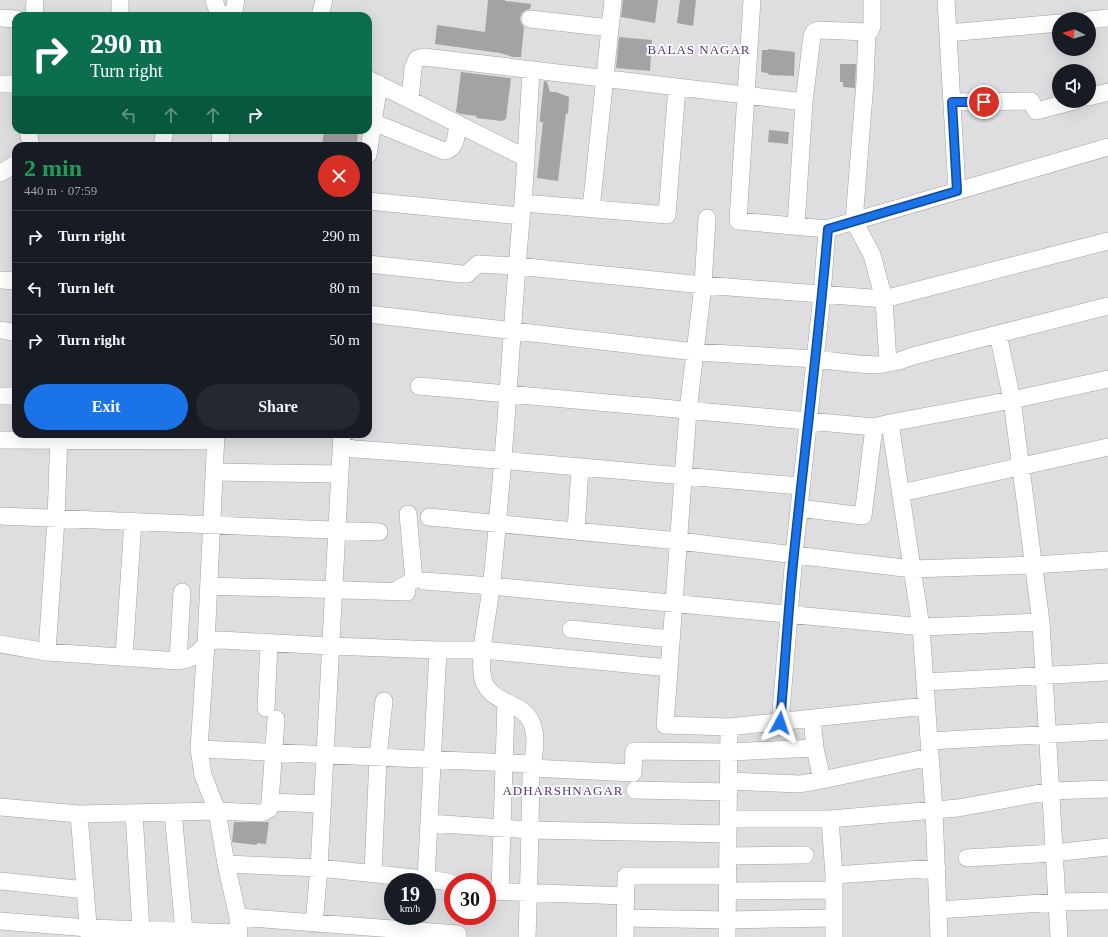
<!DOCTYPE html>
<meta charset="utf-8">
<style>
body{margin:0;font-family:Georgia,serif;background:#242831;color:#f1f3f6;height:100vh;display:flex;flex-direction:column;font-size:15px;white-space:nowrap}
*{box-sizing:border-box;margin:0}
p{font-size:13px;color:#9ea1a6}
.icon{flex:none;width:22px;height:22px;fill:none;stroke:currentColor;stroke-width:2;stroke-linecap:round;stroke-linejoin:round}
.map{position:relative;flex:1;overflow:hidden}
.drawer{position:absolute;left:12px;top:142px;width:360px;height:296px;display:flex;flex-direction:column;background:#171b24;border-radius:12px;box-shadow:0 4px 16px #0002}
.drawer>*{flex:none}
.hud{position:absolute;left:12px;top:12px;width:360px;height:122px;border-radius:12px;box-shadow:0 4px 16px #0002;background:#0b6e4f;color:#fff;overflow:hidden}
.needle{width:26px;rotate:275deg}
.fabs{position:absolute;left:1052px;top:12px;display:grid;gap:8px}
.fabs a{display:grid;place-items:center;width:44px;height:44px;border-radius:50%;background:#171b24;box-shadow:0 4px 16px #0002;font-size:20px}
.speed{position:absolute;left:384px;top:873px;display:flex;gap:8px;font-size:20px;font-weight:700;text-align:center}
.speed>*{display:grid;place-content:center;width:52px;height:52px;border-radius:50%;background:#171b24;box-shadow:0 4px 16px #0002;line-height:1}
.speed small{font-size:10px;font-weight:400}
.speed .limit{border:6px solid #d22;background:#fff;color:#111}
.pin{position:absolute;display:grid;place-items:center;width:34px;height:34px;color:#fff;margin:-17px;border:2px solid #fff;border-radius:50%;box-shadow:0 1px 4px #0007}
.me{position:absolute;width:44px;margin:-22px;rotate:5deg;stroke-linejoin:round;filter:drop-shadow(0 0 3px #0008)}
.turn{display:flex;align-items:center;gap:14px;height:84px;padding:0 12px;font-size:18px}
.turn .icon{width:52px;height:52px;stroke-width:2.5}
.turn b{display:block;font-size:28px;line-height:34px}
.lanes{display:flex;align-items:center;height:38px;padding:0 12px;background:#0003;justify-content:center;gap:20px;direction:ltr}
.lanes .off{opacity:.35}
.round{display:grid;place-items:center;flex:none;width:42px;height:42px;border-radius:21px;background:#242831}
.headline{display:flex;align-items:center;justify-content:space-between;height:68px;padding:0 12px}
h1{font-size:24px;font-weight:700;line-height:30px;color:#1e9e55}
.primary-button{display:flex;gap:8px;margin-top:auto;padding:8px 12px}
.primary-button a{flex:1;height:46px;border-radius:24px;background:#1a73e8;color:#fff;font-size:16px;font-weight:700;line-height:46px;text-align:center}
.primary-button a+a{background:#242831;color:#f1f3f6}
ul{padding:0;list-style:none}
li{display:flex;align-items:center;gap:12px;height:52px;padding:0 12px;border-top:1px solid #363941}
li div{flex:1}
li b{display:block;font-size:15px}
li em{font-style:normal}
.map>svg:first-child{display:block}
.building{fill:#a4a2a4}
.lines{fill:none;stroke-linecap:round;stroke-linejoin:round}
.minor-casing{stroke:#a2a2a5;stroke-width:18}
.minor{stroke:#fff;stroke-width:17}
.route-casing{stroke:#114b97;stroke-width:10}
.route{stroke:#1a73e8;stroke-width:7}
.labels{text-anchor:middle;stroke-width:3.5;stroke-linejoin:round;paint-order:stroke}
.neighbourhood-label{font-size:13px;letter-spacing:1px;fill:#4e3773;stroke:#fff}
</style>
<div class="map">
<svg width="1108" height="937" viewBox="0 0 1108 937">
<rect width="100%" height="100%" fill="#dedee1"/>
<path class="building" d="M488,0h17v1l26,3 -1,5 -4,1 -4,3 -2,5 1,5 3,4 -3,30h-8l-13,-4 -65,-9 2,-19 48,7z
M623,0h35l-3,23 -34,-6z
M680,0h16l-3,26 -16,-3z
M619,37l33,3 -2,31 -34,-3z
M768,49l27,3 -1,24 -25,-1 -1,-2 -7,-1 1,-22h6z
M840,64h16l-1,24 -12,-1v-5h-3z
M461,72l50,6 -5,41 -4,2 -26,-3 1,-2 -16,-2 -5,-2z
M544,81l3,1 3,10h6l13,5 -1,17 -2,-1 -8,68 -21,-3 6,-56h-3v-5z
M324,130h34l-1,16h-35z
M769,130l20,2 -1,12 -20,-2z
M234,822h35l-3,22 -8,-1 -2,2 -24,-3z"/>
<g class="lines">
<defs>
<path id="minor" d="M214,0l4,12 11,4
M752,0l-14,221 89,8 281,-82
M946,0l11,191
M34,16l1,-16
M120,16v-16
M233,16l3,-16
M320,16l4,-16
M0,18l16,1
M530,19l80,9
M1089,20l19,-2
M867,32l-2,50 -11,139 18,34 12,44 4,64
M948,33l111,-10
M368,79l158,79 -3,45 144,12 10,-128
M0,84h16
M1089,97l19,-5
M410,99l3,-31 4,-9 7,-2 380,45
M952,102l79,-1 5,10 38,-10
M373,122l71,29c13,-2 12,-16 14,-27
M28,130l3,16
M162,146l3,-16
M220,146l1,-16
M368,155l11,-71
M526,158l5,-88
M0,173l16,-9
M368,201l153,15
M523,203c-3,21 -4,43 -6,65 -6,75 -10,150 -17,225 -3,32 -5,64 -9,95 -3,27 -11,56 -9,84 2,35 44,26 51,55 5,15 -1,33 -2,49 -1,54 -2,107 -4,161
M591,209l22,-209
M707,218l-4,67 -15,126 -23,314 64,2 197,-21
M796,226l8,-124 8,-66 2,-4 5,-2 48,2 3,-1 2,-5v-26
M368,264l94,10h5l11,-10 39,2 186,19 181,14 224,-58
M0,280l16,1
M368,314l327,38 120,7 43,5 20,1 21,-4 14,-5 85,-22 110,-28
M2,330l14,3
M998,334l14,66 29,222 18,315
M419,386l455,41 16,-4 122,-23 96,-21
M0,396h16
M890,423l31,204 13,183 5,127
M216,434l-10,209 -7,106 4,26 14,36 9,53 12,53 1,20
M0,440l216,1
M342,446l12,3c149,10 298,25 447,37
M215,472l124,2
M901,493l207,-46
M799,508l64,8 11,-89
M0,516l379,16
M429,517l250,24 233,28 122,-4 74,-5
M576,531l4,-64
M424,581l67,5 432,41 118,-5
M209,586l198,6
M398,589l16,-9 -6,-66
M571,629l100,10
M0,644l47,8 131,9c6,-1 13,-2 18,-7 11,-8 9,-14 25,-14l109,6 108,4h45l186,18
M47,652l9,-133 3,-85
M124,657l9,-136
M178,661l4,-69
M925,682l183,-10
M266,708l3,-65
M812,719l3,29 7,32 108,-23
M780,723l14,-168 28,-260 5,-66
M929,741l179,-10
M199,749l333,15
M531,768l102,5 1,-22 95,1 86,-4
M728,781l72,3 22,-4
M635,790l94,2
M270,802l52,2
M0,807l79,7 10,123
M173,812l11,119
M134,813l7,117
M79,814l138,-3 43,2 4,-1 5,-3 1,-7 6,-83
M728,819h102l128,-11 93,-17 57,-2
M830,819l4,56v62
M429,823l101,7 198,4
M728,856l77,-1
M967,858l87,-5 54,-6
M226,864l93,4 124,13 10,3
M373,873l5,-116 6,-56
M834,875l103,-7
M426,879l12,-229
M0,881l85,9
M487,891l138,5
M500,891l6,-188
M727,891l106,-1
M938,910l120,-8 50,-1
M238,917l220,17v3
M625,918l102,2 106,-2
M0,921l88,7 151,5
M314,924l5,-56 23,-434
M625,937l1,-61h102
M727,937l2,-210"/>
</defs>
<use href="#minor" class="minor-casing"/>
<use href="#minor" class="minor"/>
</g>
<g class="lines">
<defs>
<path id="route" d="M780,723c5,-57 8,-113 14,-169 11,-109 25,-217 34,-325l129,-38 -5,-89h32"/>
</defs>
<use href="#route" class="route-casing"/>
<use href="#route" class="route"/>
</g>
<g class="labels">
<g class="neighbourhood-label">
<text x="699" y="54">BALAS NAGAR</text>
<text x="563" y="795">ADHARSHNAGAR</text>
</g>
</g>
</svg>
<div class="fabs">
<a><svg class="needle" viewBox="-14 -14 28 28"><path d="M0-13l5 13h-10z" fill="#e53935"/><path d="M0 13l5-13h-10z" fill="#9ea1a6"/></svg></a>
<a><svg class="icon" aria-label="sound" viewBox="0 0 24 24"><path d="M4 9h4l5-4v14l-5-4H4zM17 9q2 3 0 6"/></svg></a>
</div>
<div class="speed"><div>19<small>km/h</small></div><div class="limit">30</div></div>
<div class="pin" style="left:984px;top:102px;background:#d93025"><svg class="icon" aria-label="arrive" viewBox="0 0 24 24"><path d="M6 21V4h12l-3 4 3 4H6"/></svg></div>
<svg class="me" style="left:780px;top:723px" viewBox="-20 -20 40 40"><path d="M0-17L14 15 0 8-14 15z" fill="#1a73e8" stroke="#fff" stroke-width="4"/></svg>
<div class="hud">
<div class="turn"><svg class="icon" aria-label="right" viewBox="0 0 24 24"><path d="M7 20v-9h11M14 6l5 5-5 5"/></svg><div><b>290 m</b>Turn right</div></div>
<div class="lanes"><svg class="icon off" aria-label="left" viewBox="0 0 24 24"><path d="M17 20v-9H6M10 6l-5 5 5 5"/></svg><svg class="icon off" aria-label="ahead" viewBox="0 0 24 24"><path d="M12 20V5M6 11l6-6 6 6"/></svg><svg class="icon off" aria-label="ahead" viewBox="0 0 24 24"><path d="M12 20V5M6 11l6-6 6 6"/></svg><svg class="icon" aria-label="right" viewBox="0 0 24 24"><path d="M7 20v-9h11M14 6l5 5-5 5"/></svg></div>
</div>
<section class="drawer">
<div class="headline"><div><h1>2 min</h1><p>440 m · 07:59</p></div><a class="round" style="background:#d93025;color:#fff"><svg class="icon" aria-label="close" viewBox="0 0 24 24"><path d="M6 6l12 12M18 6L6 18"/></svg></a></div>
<ul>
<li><svg class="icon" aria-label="right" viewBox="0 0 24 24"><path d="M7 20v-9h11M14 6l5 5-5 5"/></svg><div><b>Turn right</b></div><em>290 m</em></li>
<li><svg class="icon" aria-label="left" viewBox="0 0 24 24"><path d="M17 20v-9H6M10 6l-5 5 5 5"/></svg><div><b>Turn left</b></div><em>80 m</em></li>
<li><svg class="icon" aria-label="right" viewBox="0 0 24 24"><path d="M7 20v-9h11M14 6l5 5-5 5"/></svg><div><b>Turn right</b></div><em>50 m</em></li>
</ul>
<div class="primary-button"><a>Exit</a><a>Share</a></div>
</section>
</div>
